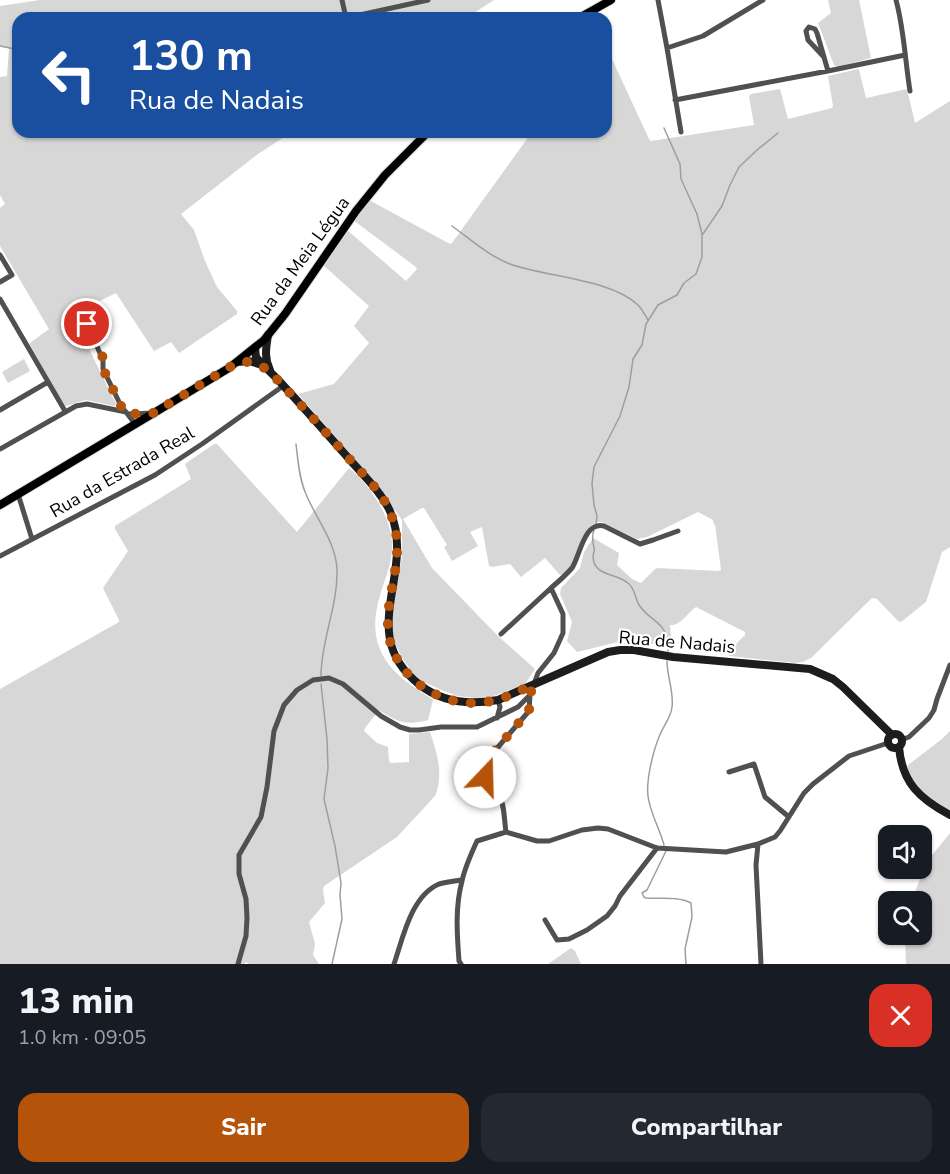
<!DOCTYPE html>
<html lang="pt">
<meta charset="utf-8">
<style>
body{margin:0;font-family:"Nunito Sans",sans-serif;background:#242831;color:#f1f3f6;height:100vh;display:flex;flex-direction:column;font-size:22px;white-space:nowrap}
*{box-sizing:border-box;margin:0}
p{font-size:20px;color:#9ea1a6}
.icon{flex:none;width:33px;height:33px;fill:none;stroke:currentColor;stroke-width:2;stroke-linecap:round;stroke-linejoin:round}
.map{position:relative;height:964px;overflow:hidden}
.sheet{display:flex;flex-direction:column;background:#171b24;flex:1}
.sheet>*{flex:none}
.top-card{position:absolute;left:12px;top:12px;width:600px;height:126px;border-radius:18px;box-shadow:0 2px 4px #0004;background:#1a4fa0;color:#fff;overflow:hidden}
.fabs{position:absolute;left:878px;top:825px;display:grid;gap:12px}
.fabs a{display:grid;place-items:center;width:54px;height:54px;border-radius:12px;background:#171b24;box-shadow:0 2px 4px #0004;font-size:30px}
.pin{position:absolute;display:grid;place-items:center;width:51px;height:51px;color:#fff;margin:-26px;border:3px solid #fff;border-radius:50%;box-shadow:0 2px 6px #0007}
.me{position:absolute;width:66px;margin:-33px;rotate:21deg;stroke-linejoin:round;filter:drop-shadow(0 0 4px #0008)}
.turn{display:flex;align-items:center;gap:21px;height:126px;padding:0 18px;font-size:27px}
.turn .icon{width:78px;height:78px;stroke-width:2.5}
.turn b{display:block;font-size:42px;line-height:51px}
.round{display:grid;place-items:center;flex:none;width:63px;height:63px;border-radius:18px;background:#242831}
.head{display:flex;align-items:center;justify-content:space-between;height:102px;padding:0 18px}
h1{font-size:36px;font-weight:800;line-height:45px}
.cta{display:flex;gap:12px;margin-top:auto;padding:12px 18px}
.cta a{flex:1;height:69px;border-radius:18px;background:#b45309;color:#fff;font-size:24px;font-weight:800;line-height:69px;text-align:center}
.cta a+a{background:#242831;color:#f1f3f6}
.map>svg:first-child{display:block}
.green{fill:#d7d7d7}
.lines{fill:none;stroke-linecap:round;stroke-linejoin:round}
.stream{stroke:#9e9e9e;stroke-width:1.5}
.primary-casing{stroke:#dbdbdb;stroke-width:10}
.street{stroke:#505050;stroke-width:5}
.secondary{stroke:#1d1d1d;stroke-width:8}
.primary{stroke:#000;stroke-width:8}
.route{stroke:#b45309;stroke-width:10;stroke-dasharray:0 18}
.labels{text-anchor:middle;stroke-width:4.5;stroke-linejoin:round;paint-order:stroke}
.street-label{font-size:18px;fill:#000;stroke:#fff}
</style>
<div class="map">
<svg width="950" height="964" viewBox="0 0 950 964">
<rect width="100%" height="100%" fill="#fff"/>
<path class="green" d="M40,0h454l-28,18h-448v114h274l-34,22 -77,60 13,16 11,31 12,26 20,24v3l-58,39 -8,-11 -17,9 -38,-58 -43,21v2l43,88 -2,2 -28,-6 -20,6 -2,-1 -34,-60v-2l19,-14 -49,-83v-38l5,-4 -5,-9v-118l7,-1 2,-27 -2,-2 -7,-1v-40z
M828,0h31l12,58 -33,9 -4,-2 -16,-42 13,-10z
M606,46l43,93 2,2 103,-16 -5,-29 2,-2 29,-5 8,30 44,-11 1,-2 -5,-30 30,-7 1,1 7,28 41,-9 8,34 35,-22v446l-8,5 -16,50 -25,20 -3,-1 -21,-22 -5,-1 -61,60 -8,4 -8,1 -66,-7 -1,-4 17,-17v-3l-49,-25c-9,6 -15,19 -26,18l2,22 -46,-7 -49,12 -10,-11 5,-19 -12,-28 1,-6 19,-20 4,-16 9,-14 26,15 -2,12 15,14 9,4 13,-13 3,-2 61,3 3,-1 -6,-46 -1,1 -1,-5 -15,-8 -51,25 -10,2 -35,-17h-5c-19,12 -15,24 -24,41 -2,5 -7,8 -10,11l-3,1 -15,-17 -24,19 -11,-13 -18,3 -3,-1 -7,-39 -12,5 8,14 -26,15 -8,-14 3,-2 -23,-37h-2l-19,11 29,49 66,68 37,33 -10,15 -34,13 -16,1 -17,-2 -14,-5 -20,-9 -10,-7 -11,-16 -9,-18 -2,-18 3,-29 7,-37v-37l-29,-40 -75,-86 36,-10 35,-41 -15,-17 15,-20 -46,-41 24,-35 59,51 11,-12 -1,-2 -63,-47 16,-20 81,44 2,-1 80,-111h74z
M24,359l6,12 -22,12 -6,-11z
M214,444h3l80,88 52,-64c22,18 45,52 43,82 -1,17 -9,33 -13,49 -14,50 12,76 52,99l2,2 -5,20c-21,6 -31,2 -49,-10l-14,18 -1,3 13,12 11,4 1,14 2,2 18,-1v-28l21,-2c7,21 14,43 5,64l-38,41 -73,49 -1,4 2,13 -16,19 6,22 -2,11 6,9h-70l-3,-2 -2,2h-244v-275l119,-67v-2l-16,-32 25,-37 -13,-22v-3l76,-47 -6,-15z
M950,731v80c-16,-9 -44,-25 -42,-46l34,-26z
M950,833v131h-44l-1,-29 16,-1v-32l-9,-1 10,-28 7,-14z
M571,948l4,3 6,13h-33z"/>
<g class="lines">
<path class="stream" d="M0,46l15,3 3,2
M452,226c18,13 37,30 58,38 36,13 101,15 128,41 4,4 7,10 10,15
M703,234l19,-28 8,-21 9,-18 18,-17 21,-17
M296,444c2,16 3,35 10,50 10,25 30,48 31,76 1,36 -16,70 -16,106
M596,525l1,-9 -3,-11 -2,-22 2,-16 26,-51 9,-29 4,-28 9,-14 4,-21 12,-19 19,-10 7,-12 12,-9 6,-17v-23l-5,-20 -16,-35 -1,-15 -16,-36
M594,530c-3,7 -1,11 0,18 1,6 -1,3 -1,9 1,20 25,16 36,27 6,5 6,14 10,21 14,20 29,15 29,46
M321,684l6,55 1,29 -4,31 11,47 6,37 -1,12 2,24 -10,45
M664,845c-4,-16 -14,-32 -16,-49 -2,-16 5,-44 11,-59 4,-11 12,-19 13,-30 2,-16 -5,-30 -5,-46
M666,851l-19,39 -5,3 2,4 2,1c15,1 32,-2 45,5l1,14 -7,32 1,15"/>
<defs>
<path id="primary" d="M579,18l32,-18
M0,505l229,-137 35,-28 21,-26 71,-103 29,-36 43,-43"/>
</defs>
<use href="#primary" class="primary-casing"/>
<path class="street" d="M342,0l4,18
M658,0l9,48 14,84
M896,0c8,29 9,60 14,91
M346,18l82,-18
M667,48l36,-12 60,-36
M823,56l-15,-16 -2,-9 3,-4 6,2 2,4 11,38
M675,100l153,-29 77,-16
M0,255l12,20 -12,7
M0,299l65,112
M87,324l16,36v9l19,39 3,3
M0,410l48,-28
M128,414l26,-1
M0,449l76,-43 11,-2 39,8 9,12
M18,494l14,45
M0,556l155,-81 47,-31 81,-58
M501,634l50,-46
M497,718l3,-11 -2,-7
M901,740l8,-3 20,-19 5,-8 3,-11 13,-34
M729,772l25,-8 11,33 24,20
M506,832l31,9h12l33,-11 16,-2 10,1 49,19 69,4 32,-8 17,-7 5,-6 24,-38 9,-9 36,-28 39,-13
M506,832c-2,-12 -1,-28 -8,-39 -5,-10 -14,-14 -14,-26l8,-13 37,-43 1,-16
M758,844l-2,21 5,99
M545,920l12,20 12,-1 18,-9 20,-14 8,-10 5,-10 37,-48
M238,964l8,-28 1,-18 -1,-19 -7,-25v-19l22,-38 6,-30 7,-56 10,-26 13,-15 16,-10 16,-2 14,6 38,32 19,11 10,3h9l22,-3h36l41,-20 12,-12 8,-22 16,-20 9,-20v-19l-12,-26c7,-6 15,-13 21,-20 8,-12 12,-47 32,-42l36,18 13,-4 25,-9
M394,964c9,-26 17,-68 45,-80 7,-2 15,-3 23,-4
M461,964l-2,-3c-2,-27 -4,-54 3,-80 3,-14 9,-27 15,-40l29,-9"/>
<path class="secondary" d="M268,335c-2,13 -4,23 2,35
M255,348l1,9c8,10 17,17 25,26 24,26 47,52 70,78 14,16 30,31 39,50 27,62 -36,123 30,174 23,18 50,20 78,15l110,-48 12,-2h14l39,7 137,12 23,10 10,8 49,48
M238,362l11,-1 13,4
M888 741a7 7 0 1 1 14 0a7 7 0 1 1-14 0Z
M899,747c3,36 21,52 51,68"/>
<use href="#primary" class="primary"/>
</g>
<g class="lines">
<path class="route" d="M87,324l17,36 -1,9 19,39 6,6 26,-1 84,-51c14,-1 23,2 34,12 27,29 54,58 80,88 14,15 30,31 38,50 18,43 -4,76 -2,117 4,48 53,80 98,73 17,-2 32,-11 47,-17l-3,10 -1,16 -37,43 -8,13 1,10"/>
</g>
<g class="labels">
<g class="street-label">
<text transform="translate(300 261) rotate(-54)" y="6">Rua da Meia Légua</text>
<text transform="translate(122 472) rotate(-30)" y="6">Rua da Estrada Real</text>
<text transform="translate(677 642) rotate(5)" y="6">Rua de Nadais</text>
</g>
</g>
</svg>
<div class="fabs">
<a><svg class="icon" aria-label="sound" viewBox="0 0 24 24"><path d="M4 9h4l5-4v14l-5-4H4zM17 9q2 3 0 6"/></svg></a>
<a><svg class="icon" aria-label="search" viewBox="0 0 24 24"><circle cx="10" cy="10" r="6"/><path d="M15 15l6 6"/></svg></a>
</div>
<div class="pin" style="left:87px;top:324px;background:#d93025"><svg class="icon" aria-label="arrive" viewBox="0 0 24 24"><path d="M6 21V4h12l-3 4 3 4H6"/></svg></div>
<svg class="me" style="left:485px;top:777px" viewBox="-20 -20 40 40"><circle r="19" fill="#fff"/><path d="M0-13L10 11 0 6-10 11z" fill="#b45309"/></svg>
<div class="top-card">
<div class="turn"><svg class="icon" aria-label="left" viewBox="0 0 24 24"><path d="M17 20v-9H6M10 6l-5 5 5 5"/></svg><div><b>130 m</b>Rua de Nadais</div></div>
</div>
</div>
<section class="sheet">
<div class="head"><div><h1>13 min</h1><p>1.0 km · 09:05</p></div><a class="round" style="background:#d93025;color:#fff"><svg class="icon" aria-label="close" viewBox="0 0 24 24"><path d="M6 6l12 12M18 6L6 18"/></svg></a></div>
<div class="cta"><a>Sair</a><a>Compartilhar</a></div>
</section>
